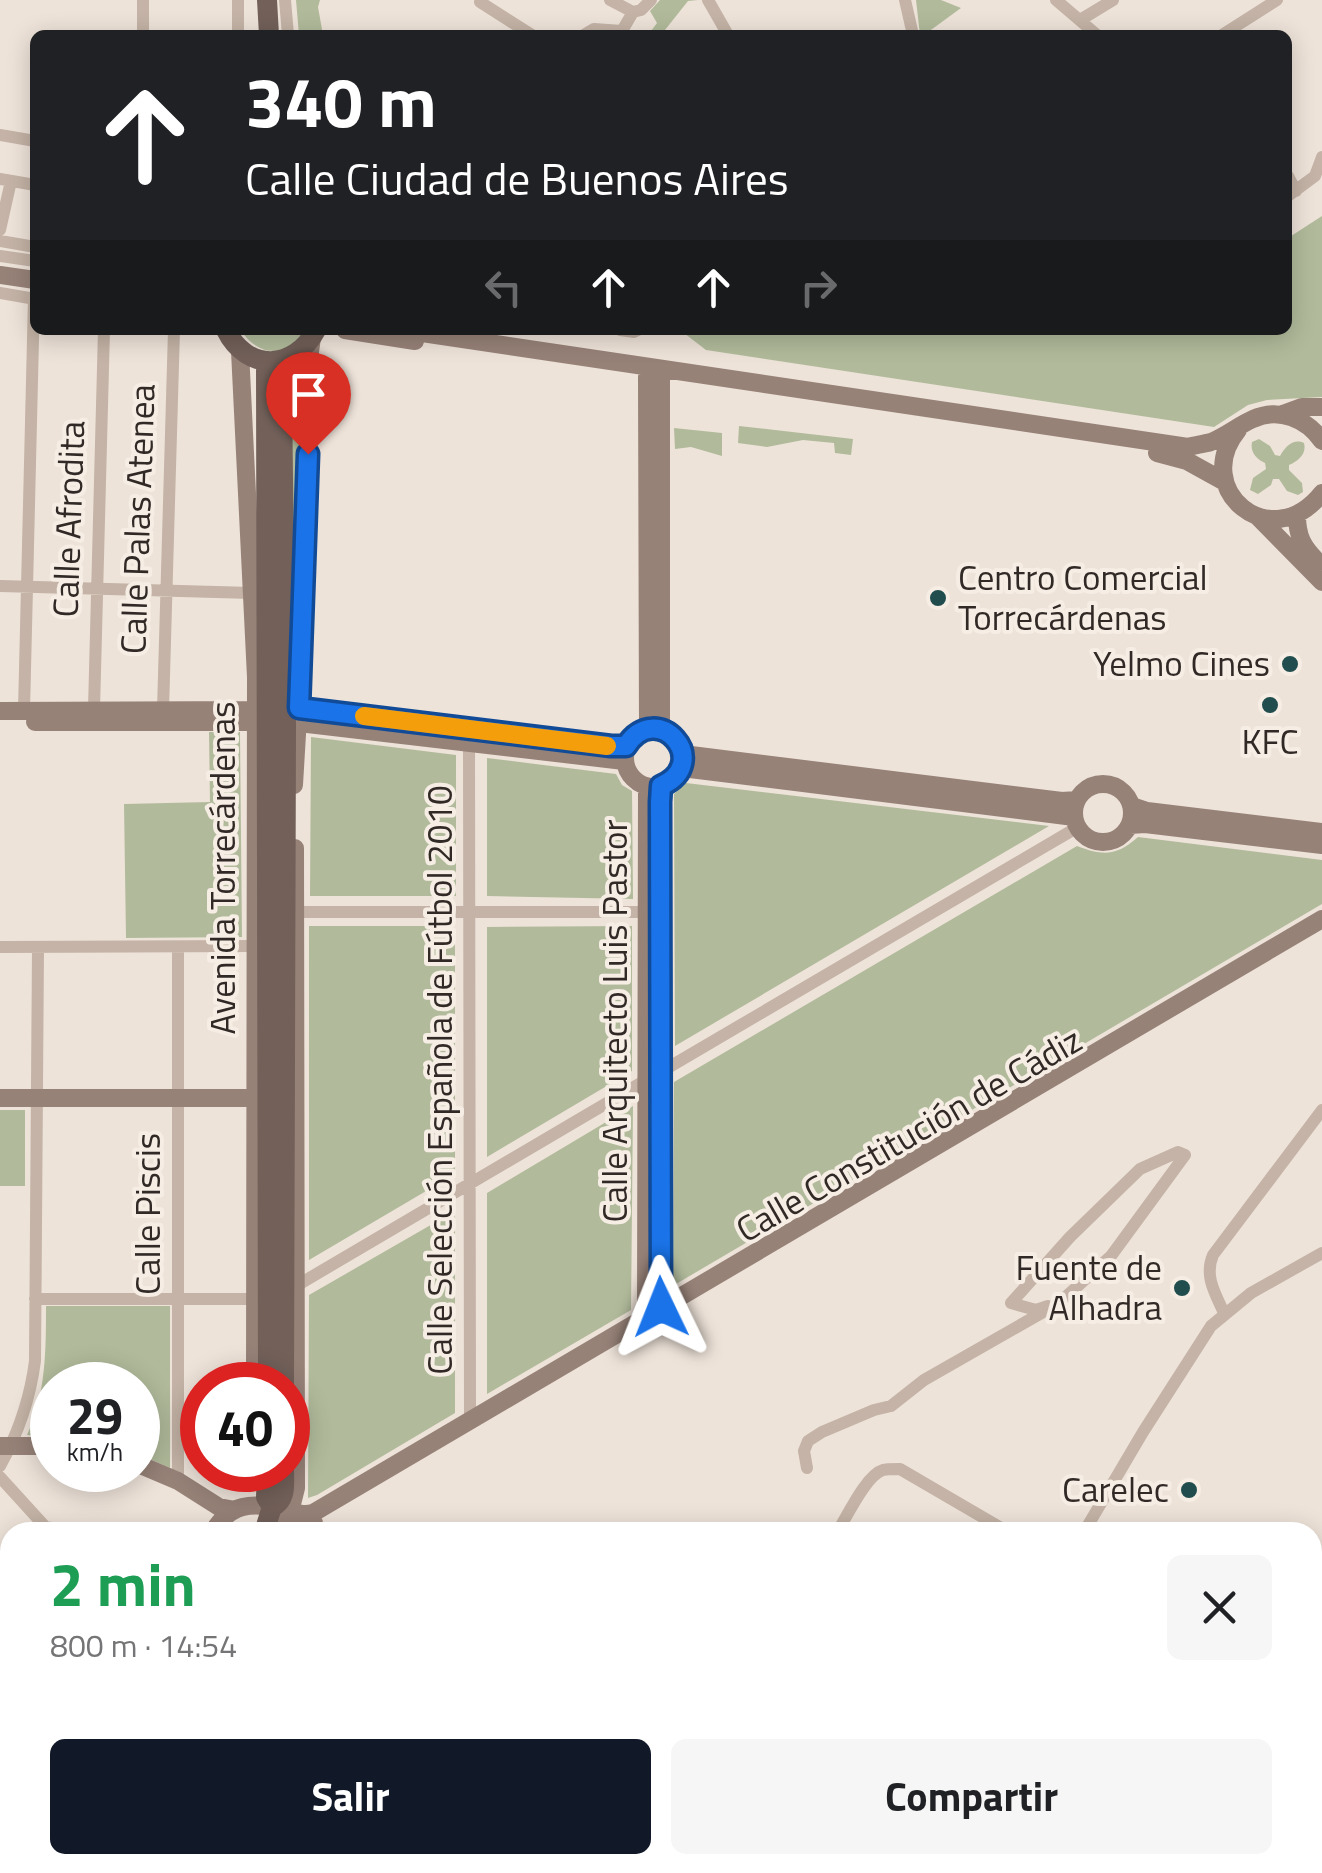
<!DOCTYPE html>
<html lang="es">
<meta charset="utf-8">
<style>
body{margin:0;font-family:"Titillium Web",sans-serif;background:#f6f6f6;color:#202124;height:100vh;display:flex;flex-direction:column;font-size:38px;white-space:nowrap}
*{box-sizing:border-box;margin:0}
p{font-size:32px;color:#757577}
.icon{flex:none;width:55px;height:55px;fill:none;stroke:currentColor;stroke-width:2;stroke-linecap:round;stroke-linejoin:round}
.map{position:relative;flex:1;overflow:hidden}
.panel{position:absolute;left:0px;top:1522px;width:1322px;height:352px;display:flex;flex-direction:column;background:#fff;border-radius:30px 30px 0 0;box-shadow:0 5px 25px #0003}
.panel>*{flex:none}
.hud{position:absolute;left:30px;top:30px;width:1262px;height:305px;border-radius:15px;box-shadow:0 5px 25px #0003;background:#202124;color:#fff;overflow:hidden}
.speed{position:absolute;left:30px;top:1362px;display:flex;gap:20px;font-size:50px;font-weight:700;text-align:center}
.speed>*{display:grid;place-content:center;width:130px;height:130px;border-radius:50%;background:#fff;box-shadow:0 5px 25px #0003;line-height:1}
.speed small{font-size:25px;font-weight:400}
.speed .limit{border:15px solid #d22;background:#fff;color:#111}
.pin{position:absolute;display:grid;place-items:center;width:85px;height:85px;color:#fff;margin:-102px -42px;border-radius:50% 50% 50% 0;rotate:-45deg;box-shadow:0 0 10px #0007}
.pin .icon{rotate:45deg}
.me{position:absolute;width:110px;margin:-55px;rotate:358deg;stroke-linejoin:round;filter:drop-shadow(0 0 8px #0008)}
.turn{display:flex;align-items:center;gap:35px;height:210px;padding:0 50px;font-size:45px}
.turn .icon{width:130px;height:130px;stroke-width:2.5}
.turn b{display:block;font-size:70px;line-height:85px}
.lanes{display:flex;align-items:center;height:95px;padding:0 50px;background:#0003;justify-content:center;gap:50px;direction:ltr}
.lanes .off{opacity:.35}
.round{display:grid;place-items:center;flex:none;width:105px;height:105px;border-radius:15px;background:#f6f6f6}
.head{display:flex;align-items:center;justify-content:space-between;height:170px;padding:0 50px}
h1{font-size:60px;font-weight:700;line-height:75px;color:#1e9e55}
.cta{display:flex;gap:20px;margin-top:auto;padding:20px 50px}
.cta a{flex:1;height:115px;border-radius:15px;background:#111827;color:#fff;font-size:40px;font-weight:700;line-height:115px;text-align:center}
.cta a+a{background:#f6f6f6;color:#202124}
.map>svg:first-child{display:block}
.green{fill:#b1bb9b}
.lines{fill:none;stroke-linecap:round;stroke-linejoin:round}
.street{stroke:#c4b3a6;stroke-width:12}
.secondary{stroke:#978278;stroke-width:18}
.primary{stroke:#726059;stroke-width:20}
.route-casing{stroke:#114b97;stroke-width:25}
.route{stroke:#1a73e8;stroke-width:18}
.slow{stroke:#f59e0b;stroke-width:18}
.poi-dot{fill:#214d4e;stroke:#f6ede4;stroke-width:4}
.labels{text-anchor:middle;stroke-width:8;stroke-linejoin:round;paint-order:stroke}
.street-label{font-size:35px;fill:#312926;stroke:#f6ede4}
.poi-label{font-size:35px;fill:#312926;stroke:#f6ede4;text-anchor:end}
</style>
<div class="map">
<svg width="1322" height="1873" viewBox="0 0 1322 1873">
<rect width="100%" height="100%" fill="#eee3d9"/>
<path class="green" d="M296,0h24l-2,7 5,28h-24z
M660,0h38l-10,1 -27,34h-13l9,-12 -7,-12z
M916,0h25l20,8 -37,27h-4z
M1322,216v181l-55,3 -19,5 -34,22 -508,-77 -26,-20h608v-92z
M241,330h64c-16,29 -48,27 -64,0z
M287,399l16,1 -9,319z
M739,426l114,13 -2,16 -16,-2 -1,-10 -31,-3 -36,7 -29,-4z
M674,428l48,5v23l-31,-9 -16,2z
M1259,439l11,7 5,9 5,1c5,-9 13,-18 24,-13 3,11 -6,18 -15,22v5l13,13 1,9 -5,3 -11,-4 -8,-12h-6l-2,6 -13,9 -8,-4 3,-12 13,-9 -1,-6c-9,-4 -15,-11 -13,-21z
M209,732h31l2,205 -116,1 -2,-134 86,-2z
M311,737l145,18v141h-146z
M487,758l129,16 6,11 10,6 1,108 -146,-3z
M686,783l363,43 -374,220 -1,-252z
M1138,837l184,23v44l-646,380 -3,-2 1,-200 403,-236c26,10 40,10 61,-9z
M309,926h144l2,10v238l-146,86z
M632,926v145l-145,86v-230z
M633,1106l-2,204 -144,84v-201z
M0,1110h25v76h-25z
M455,1211v202l-138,82 -9,3 1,-203z
M46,1306h124v162l-32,-14v-69h-86v52l-25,-2c19,-40 19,-85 19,-129z"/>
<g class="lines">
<path class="street" d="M285,0l3,35
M610,0l23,12
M708,0l20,35
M905,0l8,35
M1056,0l41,35
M480,2l52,33
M1080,20l33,-20
M143,35v-35
M238,35v-35
M584,35l10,-6 28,2 11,-19 8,-2 10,-10
M1222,35l55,-35
M0,135l35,6
M1288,176l8,15
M0,179l35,6
M1288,196l27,-20 7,-19
M0,230l11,-49
M0,241l35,6
M0,256l35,5
M0,293l35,6
M620,330l14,2 4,-2
M0,586l252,7
M94,709l10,-379
M163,710l11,-380
M24,711l10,-413
M469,742l1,677
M296,912h350
M0,947l255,-1
M178,947v534
M659,1073l419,-246
M296,1286l350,-206
M35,1299h220
M1048,1306l-12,4 -25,-7 59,-66 70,-68 38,-17 7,3
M1224,1313c-9,-20 -20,-37 -11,-58l109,-145
M0,1466c18,-32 30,-67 35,-105l3,-413
M807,1468l-3,-17 4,-10 14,-9 52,-22 17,-4 33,-26 135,-77 52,-47 74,-101
M0,1477l50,55
M44,1527l42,5
M837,1532c10,-15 29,-57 46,-62 3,-1 15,-1 17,-1l108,63
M1084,1532l59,-100 68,-106 40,-33 71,-40
M1312,1631l10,-16
M0,1673l10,11
M0,1755l10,-9
M103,1865l1,8
M349,1865l13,8
M711,1865l13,8
M858,1865l14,8
M416,1873l5,-8
M1169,1873l5,-8"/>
<path class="secondary" d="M0,275l35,5
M345,330l70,11
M402,330l786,117c8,-2 16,-3 23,-5 15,-6 28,-17 42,-23 26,-12 54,0 69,22
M240,351l16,326 -1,708
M647,377l1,352
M1283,414l19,-7h20
M1238,430c-48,58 32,128 84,63
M1157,453l30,8 38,21
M1297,515c0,22 6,32 21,47
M1258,517l64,65
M299,708l198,25 130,14
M0,711l256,-1
M35,722h221
M299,723l325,38
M625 758a29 29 0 1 1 58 0a29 29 0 1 1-58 0Z
M661,729v-351
M683,754l379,47 15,-1
M682,767l8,2 384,48
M1074 813a29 29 0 1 1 58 0a29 29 0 1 1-58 0Z
M294,785l11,-186 5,-247 2,-15
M1132,806l15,5 175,21
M1130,825l15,-1 177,21
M0,1098h255
M659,1212l2,-426
M646,1315l1,-529
M0,1446h52
M138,1464l40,17 41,26 16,3
M255,1476v-6
M290,1512l6,-24 -1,-640
M213,1532c17,-29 39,-30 69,-23 12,3 20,7 31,4l1009,-594
M267,1532l11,-6h32l4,-3"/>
<path class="primary" d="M267,0l2,35
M226,330c21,42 68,41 90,0
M284,360l-2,35 4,331 -2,659
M266,361l2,1024
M267,1470l-1,27 6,10
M264,1532l8,-25c15,-7 12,-23 12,-37
M0,1779l10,-8"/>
</g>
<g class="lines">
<defs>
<path id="route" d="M308,454l-9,254 312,38h15c31,-48 88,16 35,40l-1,16 1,505"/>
</defs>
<use href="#route" class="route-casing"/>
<use href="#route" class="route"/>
<path class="slow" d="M364,716l243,30"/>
</g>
<g class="poi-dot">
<circle cx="938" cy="598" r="10"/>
<circle cx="1290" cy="664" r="10"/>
<circle cx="1270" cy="705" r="10"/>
<circle cx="1182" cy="1288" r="10"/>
<circle cx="1189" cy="1490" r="10"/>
</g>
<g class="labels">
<g class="street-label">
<text transform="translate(69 519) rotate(-88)" y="12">Calle Afrodita</text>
<text transform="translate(138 519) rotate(-88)" y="12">Calle Palas Atenea</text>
<text transform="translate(223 868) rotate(-90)" y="12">Avenida Torrecárdenas</text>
<text transform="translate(615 1021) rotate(-90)" y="12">Calle Arquitecto Luis Pastor</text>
<text transform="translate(440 1080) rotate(-90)" y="12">Calle Selección Española de Fútbol 2010</text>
<text transform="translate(909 1135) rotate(-30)" y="12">Calle Constitución de Cádiz</text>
<text transform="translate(148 1214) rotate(-90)" y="12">Calle Piscis</text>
</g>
<g class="poi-label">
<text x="958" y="590" text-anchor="start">Centro Comercial<tspan x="958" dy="40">Torrecárdenas</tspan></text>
<text x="1270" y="676">Yelmo Cines</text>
<text x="1270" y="754" text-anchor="middle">KFC</text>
<text x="1162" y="1280">Fuente de<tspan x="1162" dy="40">Alhadra</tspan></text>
<text x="1169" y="1502">Carelec</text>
</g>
</g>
</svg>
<div class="speed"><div>29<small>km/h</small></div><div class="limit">40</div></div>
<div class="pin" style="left:308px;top:454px;background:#d93025"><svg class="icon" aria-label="arrive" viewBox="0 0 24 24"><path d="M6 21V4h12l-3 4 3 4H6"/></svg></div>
<svg class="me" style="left:661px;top:1307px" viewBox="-20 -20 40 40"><path d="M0-17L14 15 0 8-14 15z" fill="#1a73e8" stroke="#fff" stroke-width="4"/></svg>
<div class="hud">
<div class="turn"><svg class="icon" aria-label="ahead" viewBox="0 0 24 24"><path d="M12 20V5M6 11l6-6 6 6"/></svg><div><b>340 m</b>Calle Ciudad de Buenos Aires</div></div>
<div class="lanes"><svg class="icon off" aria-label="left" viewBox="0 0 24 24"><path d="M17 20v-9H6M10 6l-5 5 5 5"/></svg><svg class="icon" aria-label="ahead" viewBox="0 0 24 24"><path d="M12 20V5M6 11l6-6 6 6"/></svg><svg class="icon" aria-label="ahead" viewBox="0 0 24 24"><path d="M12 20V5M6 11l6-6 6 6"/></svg><svg class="icon off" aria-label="right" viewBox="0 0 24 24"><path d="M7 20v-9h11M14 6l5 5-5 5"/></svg></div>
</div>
<section class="panel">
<div class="head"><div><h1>2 min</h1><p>800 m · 14:54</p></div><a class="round"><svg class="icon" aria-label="close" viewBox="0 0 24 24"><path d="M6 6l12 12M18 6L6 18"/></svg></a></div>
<div class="cta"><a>Salir</a><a>Compartir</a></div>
</section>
</div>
